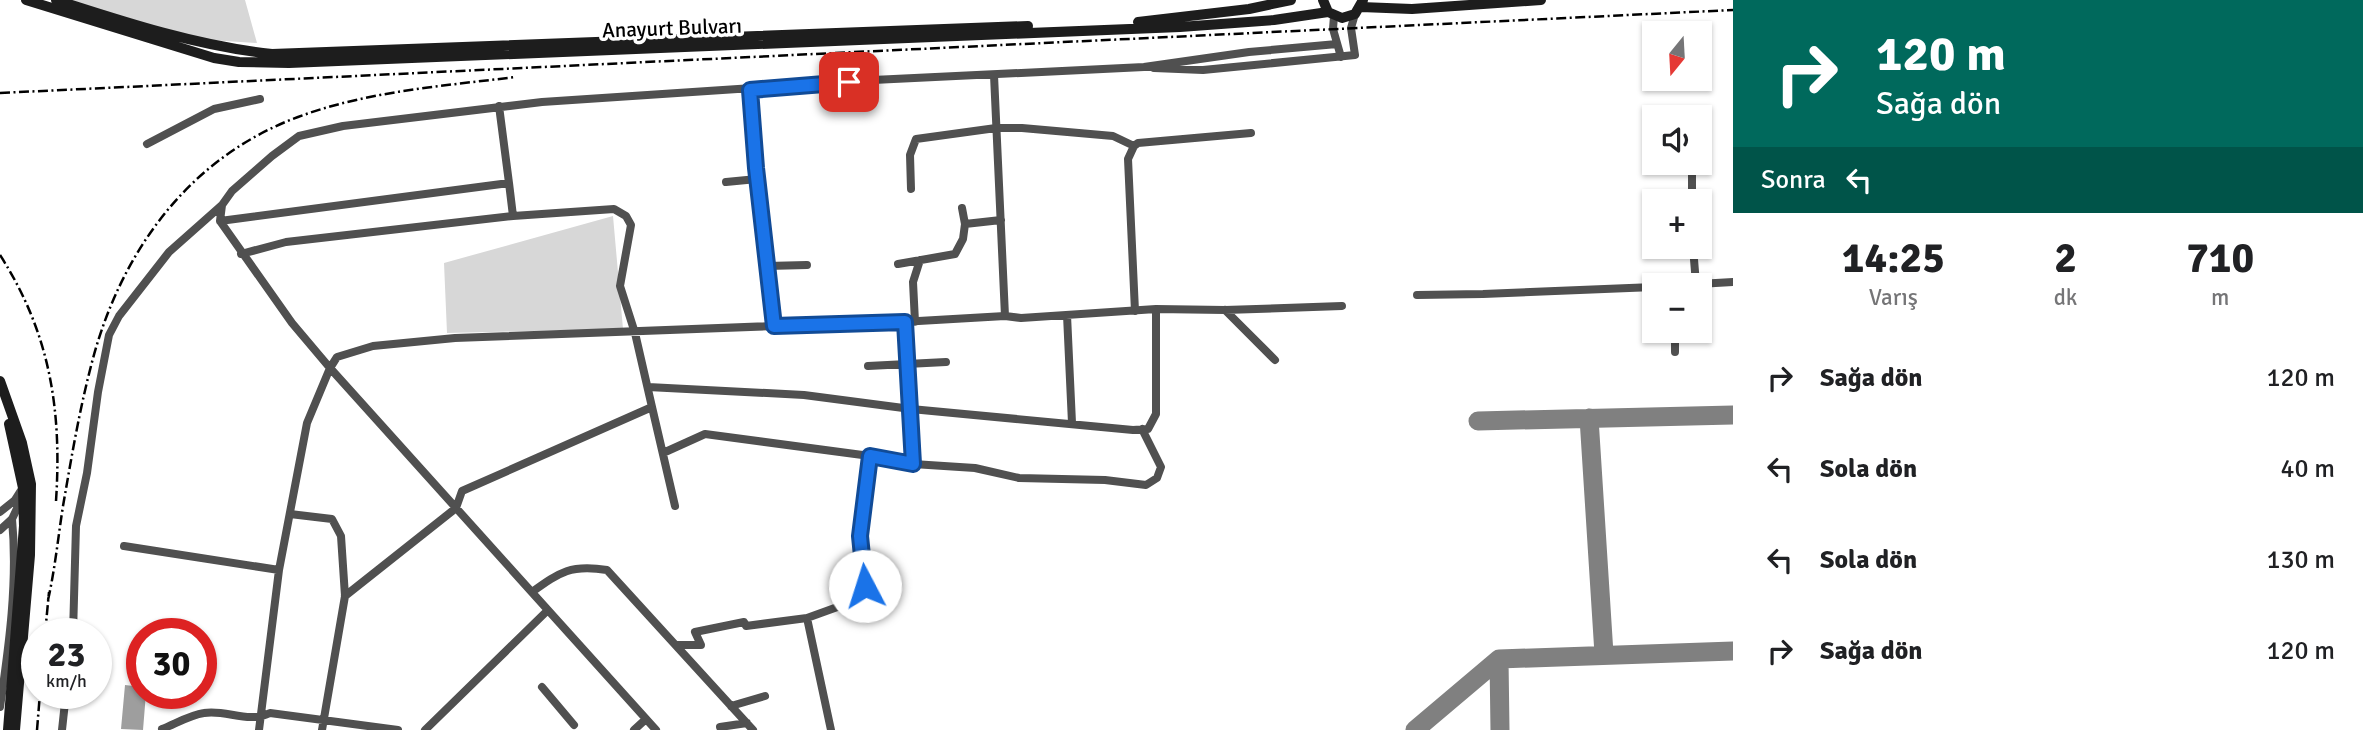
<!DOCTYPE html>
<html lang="tr">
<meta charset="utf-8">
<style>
body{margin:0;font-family:Signika,sans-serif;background:#f6f6f6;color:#202124;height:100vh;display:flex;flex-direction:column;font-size:26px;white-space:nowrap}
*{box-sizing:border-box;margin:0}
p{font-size:23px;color:#757577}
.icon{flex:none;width:38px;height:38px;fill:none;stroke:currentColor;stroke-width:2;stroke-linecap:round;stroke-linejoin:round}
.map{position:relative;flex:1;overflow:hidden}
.panel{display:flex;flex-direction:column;background:#fff;width:630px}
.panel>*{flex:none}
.top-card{background:#00695c;color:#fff;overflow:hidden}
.needle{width:46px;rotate:198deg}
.buttons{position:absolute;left:1642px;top:21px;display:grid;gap:14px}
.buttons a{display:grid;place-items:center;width:70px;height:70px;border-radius:0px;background:#fff;box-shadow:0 2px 5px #0004;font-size:35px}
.speed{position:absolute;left:21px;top:618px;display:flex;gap:14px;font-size:35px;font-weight:700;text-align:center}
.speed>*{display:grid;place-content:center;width:91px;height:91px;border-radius:50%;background:#fff;box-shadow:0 2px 5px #0004;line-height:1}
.speed small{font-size:18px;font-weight:400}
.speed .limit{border:10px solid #d22;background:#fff;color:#111}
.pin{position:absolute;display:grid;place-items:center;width:60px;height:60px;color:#fff;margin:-30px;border-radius:14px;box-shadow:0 4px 10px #0006}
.me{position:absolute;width:77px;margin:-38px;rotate:355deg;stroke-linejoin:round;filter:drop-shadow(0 0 5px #0008)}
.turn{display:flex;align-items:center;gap:24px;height:147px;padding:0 28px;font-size:32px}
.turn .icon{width:91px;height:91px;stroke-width:2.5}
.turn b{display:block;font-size:49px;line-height:60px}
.then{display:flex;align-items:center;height:66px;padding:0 28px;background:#0003;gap:14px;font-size:26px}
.eta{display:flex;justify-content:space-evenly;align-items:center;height:119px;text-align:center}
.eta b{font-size:42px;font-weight:800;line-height:49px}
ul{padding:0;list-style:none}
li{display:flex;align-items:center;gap:21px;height:91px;padding:0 28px}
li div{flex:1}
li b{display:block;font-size:26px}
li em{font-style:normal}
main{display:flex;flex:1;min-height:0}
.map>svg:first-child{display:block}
.green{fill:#d7d7d7}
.water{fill:#9e9e9e}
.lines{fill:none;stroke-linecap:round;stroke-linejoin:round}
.taxiway{stroke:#808080;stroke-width:19}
.street{stroke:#505050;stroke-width:8}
.secondary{stroke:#1d1d1d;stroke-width:10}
.rail{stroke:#000;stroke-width:2.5;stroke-dasharray:10 3.5 2 3.5;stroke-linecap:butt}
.route-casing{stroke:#114b97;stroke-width:18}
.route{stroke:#1a73e8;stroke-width:12}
.labels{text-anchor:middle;stroke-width:7;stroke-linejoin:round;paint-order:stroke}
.street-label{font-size:21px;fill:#000;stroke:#fff}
</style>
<main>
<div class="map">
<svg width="1733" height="730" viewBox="0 0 1733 730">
<rect width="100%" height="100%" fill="#fff"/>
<path class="green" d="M68,0h177l12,43 -63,-4z
M613,216l10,113 -176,4 -3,-70z"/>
<path class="water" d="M125,685l17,2v6h4l-3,37 -22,-1z"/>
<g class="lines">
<path class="taxiway" d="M1589,418l15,236
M1478,421l255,-6
M1499,659l1,71
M1415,730l84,-71 234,-8"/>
<path class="street" d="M1334,16l-1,13 8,28
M1154,68l49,2 152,-15 -4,-27 4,-14
M994,75l11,241
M749,90l7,78 18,158
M499,106l10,77
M147,144l67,-35 46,-10
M726,182l31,-3
M911,189l-1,-34 6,-16 80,-11h26l91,8 21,10
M1692,201v-26
M962,208l3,16
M220,221l289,-38 4,33
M1693,247l3,37
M241,254l45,-12 227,-26 101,-7 12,7 5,9 -11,61 15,47 17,74 -190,84 -6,17 -111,88
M898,264l57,-10 8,-15 2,-15 36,-4
M767,266l40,-1
M1681,285l52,-3
M1417,295l66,-1 171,-7
M1225,310l50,50
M1135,311l-7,-152 6,-13 4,-3 113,-10
M1067,315l5,108
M905,322l8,142
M915,322l-2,-40 7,-22
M1675,352v-21
M868,366l78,-4
M648,387l156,8 107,14 222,21 15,-1 8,-15v-105
M652,407l23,99
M663,453l42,-19 165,22 43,8 62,4 44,10 86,2 41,5 11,-7 4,-11 -19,-38
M0,512l15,-12 7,-11
M290,514l42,5 9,17 4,60 -23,134
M0,530l12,-11 10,-21
M124,546l155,24
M532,592c28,-20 39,-28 75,-22l146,160
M807,618l24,112
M73,634l3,-108 11,-53 11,-81 11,-57 10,-19 50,-64 53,-47
M676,645h25l-6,-13 49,-10 2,4 61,-8 47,-17 11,-15 -5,-50 10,-80
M542,687l32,38
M731,706l34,-10
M0,707c9,-61 18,-126 12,-188
M720,727l27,-4
M162,729c13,-5 28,-14 42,-16 22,-4 44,11 66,0l128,17
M62,730l4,-37
M259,730l20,-160 28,-147 23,-55 7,-11 36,-11 82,-8 319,-12h58l173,-10 16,2 135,-9 69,1 117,-4
M425,730l123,-120
M634,730l12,-11
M656,730l-326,-362 -38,-45 -72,-102 2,-16 10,-14 40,-35 27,-20 44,-10 199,-24 331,-22 271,-13 105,-15 88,-8"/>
<path class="secondary" d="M26,0l188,58 25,4 50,1 891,-36 94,-7 54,-8
M56,0c71,23 142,46 216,54l756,-28
M1323,0l5,12 14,6 13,-4 8,-14
M1361,7l51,2 129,-9
M1138,22l111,-13 42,-9
M0,381l22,62 9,41 -1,71 -15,175
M8,730l16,-204 -1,-38 -14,-64"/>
<path class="rail" d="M0,93l1733,-83
M0,255c50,78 62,155 56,246
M48,600c7,-31 10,-62 15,-94 8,-46 16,-94 28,-140 28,-111 96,-208 207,-249 70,-26 145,-31 218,-40
M45,634l4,-42
M37,730l3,-37"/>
</g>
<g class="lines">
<defs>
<path id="route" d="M849,82l-99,8 6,78 18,158 131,-4 8,142 -43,-8 -10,80 5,50"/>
</defs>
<use href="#route" class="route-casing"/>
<use href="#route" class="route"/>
</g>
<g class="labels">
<g class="street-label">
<text transform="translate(672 28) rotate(-2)" y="7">Anayurt Bulvarı</text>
</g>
</g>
</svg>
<div class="buttons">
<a><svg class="needle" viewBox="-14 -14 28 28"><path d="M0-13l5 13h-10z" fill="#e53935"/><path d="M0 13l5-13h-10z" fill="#757577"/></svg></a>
<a><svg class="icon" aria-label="sound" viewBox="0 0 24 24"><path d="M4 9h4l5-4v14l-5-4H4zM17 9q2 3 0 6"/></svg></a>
<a>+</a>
<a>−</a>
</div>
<div class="speed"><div>23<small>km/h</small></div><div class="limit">30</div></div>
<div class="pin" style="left:849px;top:82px;background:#d93025"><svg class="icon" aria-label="arrive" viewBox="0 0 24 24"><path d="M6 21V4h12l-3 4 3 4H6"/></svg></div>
<svg class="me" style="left:865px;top:586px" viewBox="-20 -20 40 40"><circle r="19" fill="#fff"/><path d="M0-13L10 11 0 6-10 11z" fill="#1a73e8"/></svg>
</div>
<section class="panel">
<div class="top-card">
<div class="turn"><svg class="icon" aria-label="right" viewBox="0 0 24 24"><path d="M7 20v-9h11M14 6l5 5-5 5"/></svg><div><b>120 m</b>Sağa dön</div></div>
<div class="then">Sonra<svg class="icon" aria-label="left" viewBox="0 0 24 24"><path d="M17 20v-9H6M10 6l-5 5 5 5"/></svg></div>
</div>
<div class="eta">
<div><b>14:25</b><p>Varış</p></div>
<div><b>2</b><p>dk</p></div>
<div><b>710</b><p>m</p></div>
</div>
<ul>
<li><svg class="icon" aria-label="right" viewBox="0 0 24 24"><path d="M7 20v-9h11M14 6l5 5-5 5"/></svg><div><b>Sağa dön</b></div><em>120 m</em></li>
<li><svg class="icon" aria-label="left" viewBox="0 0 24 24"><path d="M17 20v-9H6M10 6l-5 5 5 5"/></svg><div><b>Sola dön</b></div><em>40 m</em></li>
<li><svg class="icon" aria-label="left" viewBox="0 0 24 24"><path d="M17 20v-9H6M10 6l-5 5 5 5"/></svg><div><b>Sola dön</b></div><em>130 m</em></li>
<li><svg class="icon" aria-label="right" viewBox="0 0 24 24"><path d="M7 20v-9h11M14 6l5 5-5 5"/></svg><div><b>Sağa dön</b></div><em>120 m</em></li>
</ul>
</section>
</main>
